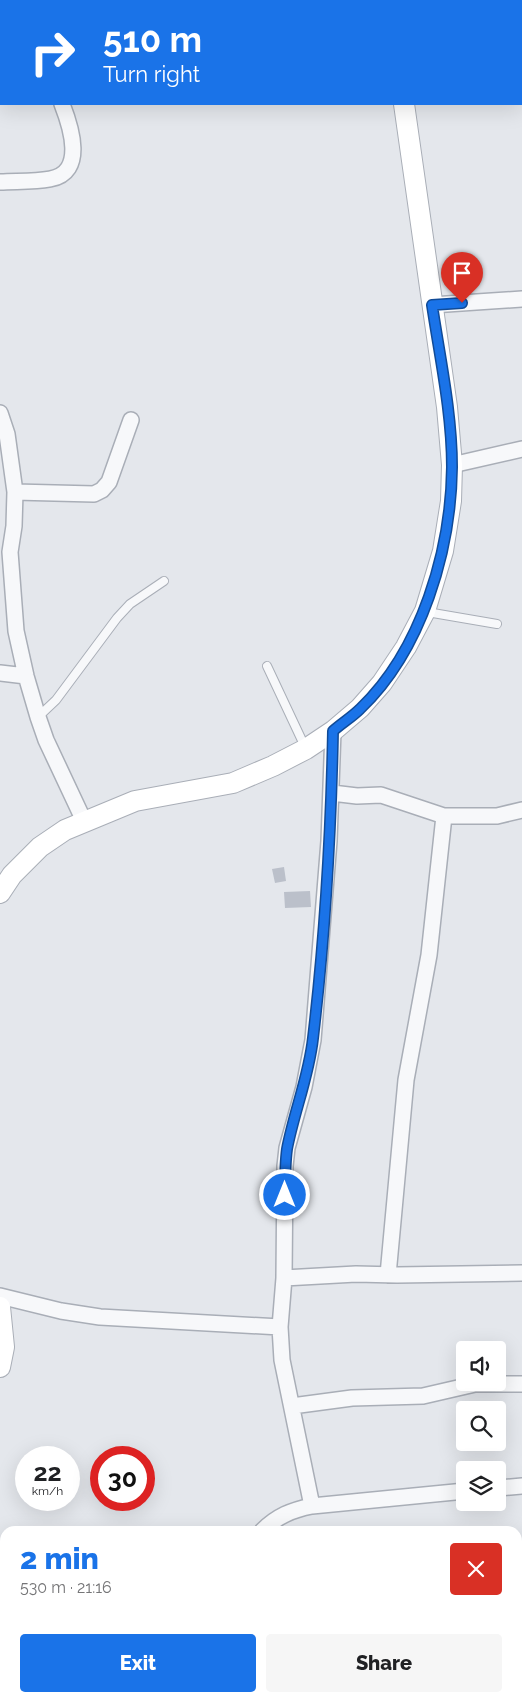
<!DOCTYPE html>
<meta charset="utf-8">
<style>
body{margin:0;font-family:Raleway,sans-serif;background:#f6f6f6;color:#202124;height:100vh;display:flex;flex-direction:column;font-size:19px;white-space:nowrap}
*{box-sizing:border-box;margin:0}
p{font-size:16px;color:#757577}
.icon{flex:none;width:28px;height:28px;fill:none;stroke:currentColor;stroke-width:2;stroke-linecap:round;stroke-linejoin:round}
.map{position:relative;flex:1;overflow:hidden}
.drawer{position:absolute;left:0px;top:1526px;width:522px;height:176px;display:flex;flex-direction:column;background:#fff;border-radius:15px 15px 0 0;box-shadow:0 5px 20px #0002}
.drawer>*{flex:none}
.banner{position:absolute;left:0px;top:0px;width:522px;height:105px;box-shadow:0 5px 20px #0002;background:#1a73e8;color:#fff;overflow:hidden}
.buttons{position:absolute;left:456px;top:1341px;display:grid;gap:10px}
.buttons a{display:grid;place-items:center;width:50px;height:50px;border-radius:5px;background:#fff;box-shadow:0 5px 20px #0002;font-size:25px}
.speed{position:absolute;left:15px;top:1446px;display:flex;gap:10px;font-size:25px;font-weight:700;text-align:center}
.speed>*{display:grid;place-content:center;width:65px;height:65px;border-radius:50%;background:#fff;box-shadow:0 5px 20px #0002;line-height:1}
.speed small{font-size:12px;font-weight:400}
.speed .limit{border:8px solid #d22;background:#fff;color:#111}
.pin{position:absolute;display:grid;place-items:center;width:42px;height:42px;color:#fff;margin:-51px -21px;border-radius:50% 50% 50% 0;rotate:-45deg;box-shadow:0 0 5px #0007}
.pin .icon{rotate:45deg}
.me{position:absolute;width:55px;margin:-28px;rotate:0deg;stroke-linejoin:round;filter:drop-shadow(0 0 4px #0008)}
.turn{display:flex;align-items:center;gap:18px;height:105px;padding:0 20px;font-size:22px}
.turn .icon{width:65px;height:65px;stroke-width:2.5}
.turn b{display:block;font-size:35px;line-height:42px}
.round{display:grid;place-items:center;flex:none;width:52px;height:52px;border-radius:5px;background:#f6f6f6}
.summary{display:flex;align-items:center;justify-content:space-between;height:85px;padding:0 20px}
h1{font-size:30px;font-weight:800;line-height:38px;color:#1a73e8}
.primary-button{display:flex;gap:10px;margin-top:auto;padding:10px 20px}
.primary-button a{flex:1;height:58px;border-radius:5px;background:#1a73e8;color:#fff;font-size:20px;font-weight:800;line-height:58px;text-align:center}
.primary-button a+a{background:#f6f6f6;color:#202124}
.map>svg:first-child{display:block}
.building{fill:#bbc0ca}
.lines{fill:none;stroke-linecap:round;stroke-linejoin:round}
.lane-casing{stroke:#a9aeb7;stroke-width:10}
.street-casing{stroke:#a9aeb7;stroke-width:18}
.secondary-casing{stroke:#a9aeb7;stroke-width:22}
.lane{stroke:#f7f8fa;stroke-width:8}
.street{stroke:#f7f8fa;stroke-width:15}
.secondary{stroke:#fff;stroke-width:20}
.route-casing{stroke:#114b97;stroke-width:12}
.route{stroke:#1a73e8;stroke-width:9}
</style>
<div class="map">
<svg width="522" height="1702" viewBox="0 0 522 1702">
<rect width="100%" height="100%" fill="#e4e7ec"/>
<path class="building" d="M284,867l2,14 -11,2 -3,-14z
M310,891l1,16 -26,1 -1,-16z"/>
<g class="lines">
<defs>
<path id="lane" d="M427,612l70,12
M267,666l39,83
M38,717l18,-17 61,-82 13,-14 34,-23"/>
<path id="street" d="M35,0v1
M0,182c16,-1 34,0 50,-3 36,-6 21,-52 12,-75
M432,305l90,-6
M0,413l7,21 8,58 -1,34 -4,26 6,79 10,45 12,41 8,23 38,81
M452,465l70,-16
M15,492l79,2 8,-4 7,-8 22,-62
M0,673l26,3
M332,793l25,3 24,-1 63,21h53l25,-6
M388,1275l18,-195 23,-125 15,-139
M284,1278l72,-4 41,1 125,-2
M0,1296l61,15 39,6 180,10
M292,1406l60,-8 71,-2 52,-12h47
M498,1488l24,-2
M312,1506l-30,-146 -2,-33 4,-49 1,-112 2,-18 17,-61 9,-47 16,-199 4,-110
M262,1531c15,-15 30,-21 50,-25l153,-15
M0,1626l5,-2
M235,1698v4"/>
<path id="secondary" d="M393,1v-1
M0,893l12,-18 28,-28 25,-17 70,-29 98,-18 40,-17 33,-17 27,-18 27,-23 22,-25 24,-36 19,-36 18,-60 8,-50 1,-36 -5,-58 -43,-303
M0,1307l4,40 -4,20"/>
</defs>
<use href="#lane" class="lane-casing"/>
<use href="#street" class="street-casing"/>
<use href="#secondary" class="secondary-casing"/>
<use href="#lane" class="lane"/>
<use href="#street" class="street"/>
<use href="#secondary" class="secondary"/>
</g>
<g class="lines">
<defs>
<path id="route" d="M285,1195c0,-15 0,-31 2,-46 7,-37 22,-73 26,-111 12,-102 18,-205 20,-307 9,-8 19,-14 27,-22 62,-59 91,-159 92,-242 0,-54 -12,-109 -20,-162l30,-2"/>
</defs>
<use href="#route" class="route-casing"/>
<use href="#route" class="route"/>
</g>
</svg>
<div class="buttons">
<a><svg class="icon" aria-label="sound" viewBox="0 0 24 24"><path d="M4 9h4l5-4v14l-5-4H4zM17 9q2 3 0 6"/></svg></a>
<a><svg class="icon" aria-label="search" viewBox="0 0 24 24"><circle cx="10" cy="10" r="6"/><path d="M15 15l6 6"/></svg></a>
<a><svg class="icon" aria-label="layers" viewBox="0 0 24 24"><path d="M12 4l9 5-9 5-9-5zM3 14l9 5 9-5"/></svg></a>
</div>
<div class="speed"><div>22<small>km/h</small></div><div class="limit">30</div></div>
<div class="pin" style="left:462px;top:303px;background:#d93025"><svg class="icon" aria-label="arrive" viewBox="0 0 24 24"><path d="M6 21V4h12l-3 4 3 4H6"/></svg></div>
<svg class="me" style="left:285px;top:1195px" viewBox="-20 -20 40 40"><circle r="17" fill="#1a73e8" stroke="#fff" stroke-width="3"/><path d="M0-11L8 9 0 5-8 9z" fill="#fff"/></svg>
<div class="banner">
<div class="turn"><svg class="icon" aria-label="right" viewBox="0 0 24 24"><path d="M7 20v-9h11M14 6l5 5-5 5"/></svg><div><b>510 m</b>Turn right</div></div>
</div>
<section class="drawer">
<div class="summary"><div><h1>2 min</h1><p>530 m · 21:16</p></div><a class="round" style="background:#d93025;color:#fff"><svg class="icon" aria-label="close" viewBox="0 0 24 24"><path d="M6 6l12 12M18 6L6 18"/></svg></a></div>
<div class="primary-button"><a>Exit</a><a>Share</a></div>
</section>
</div>
